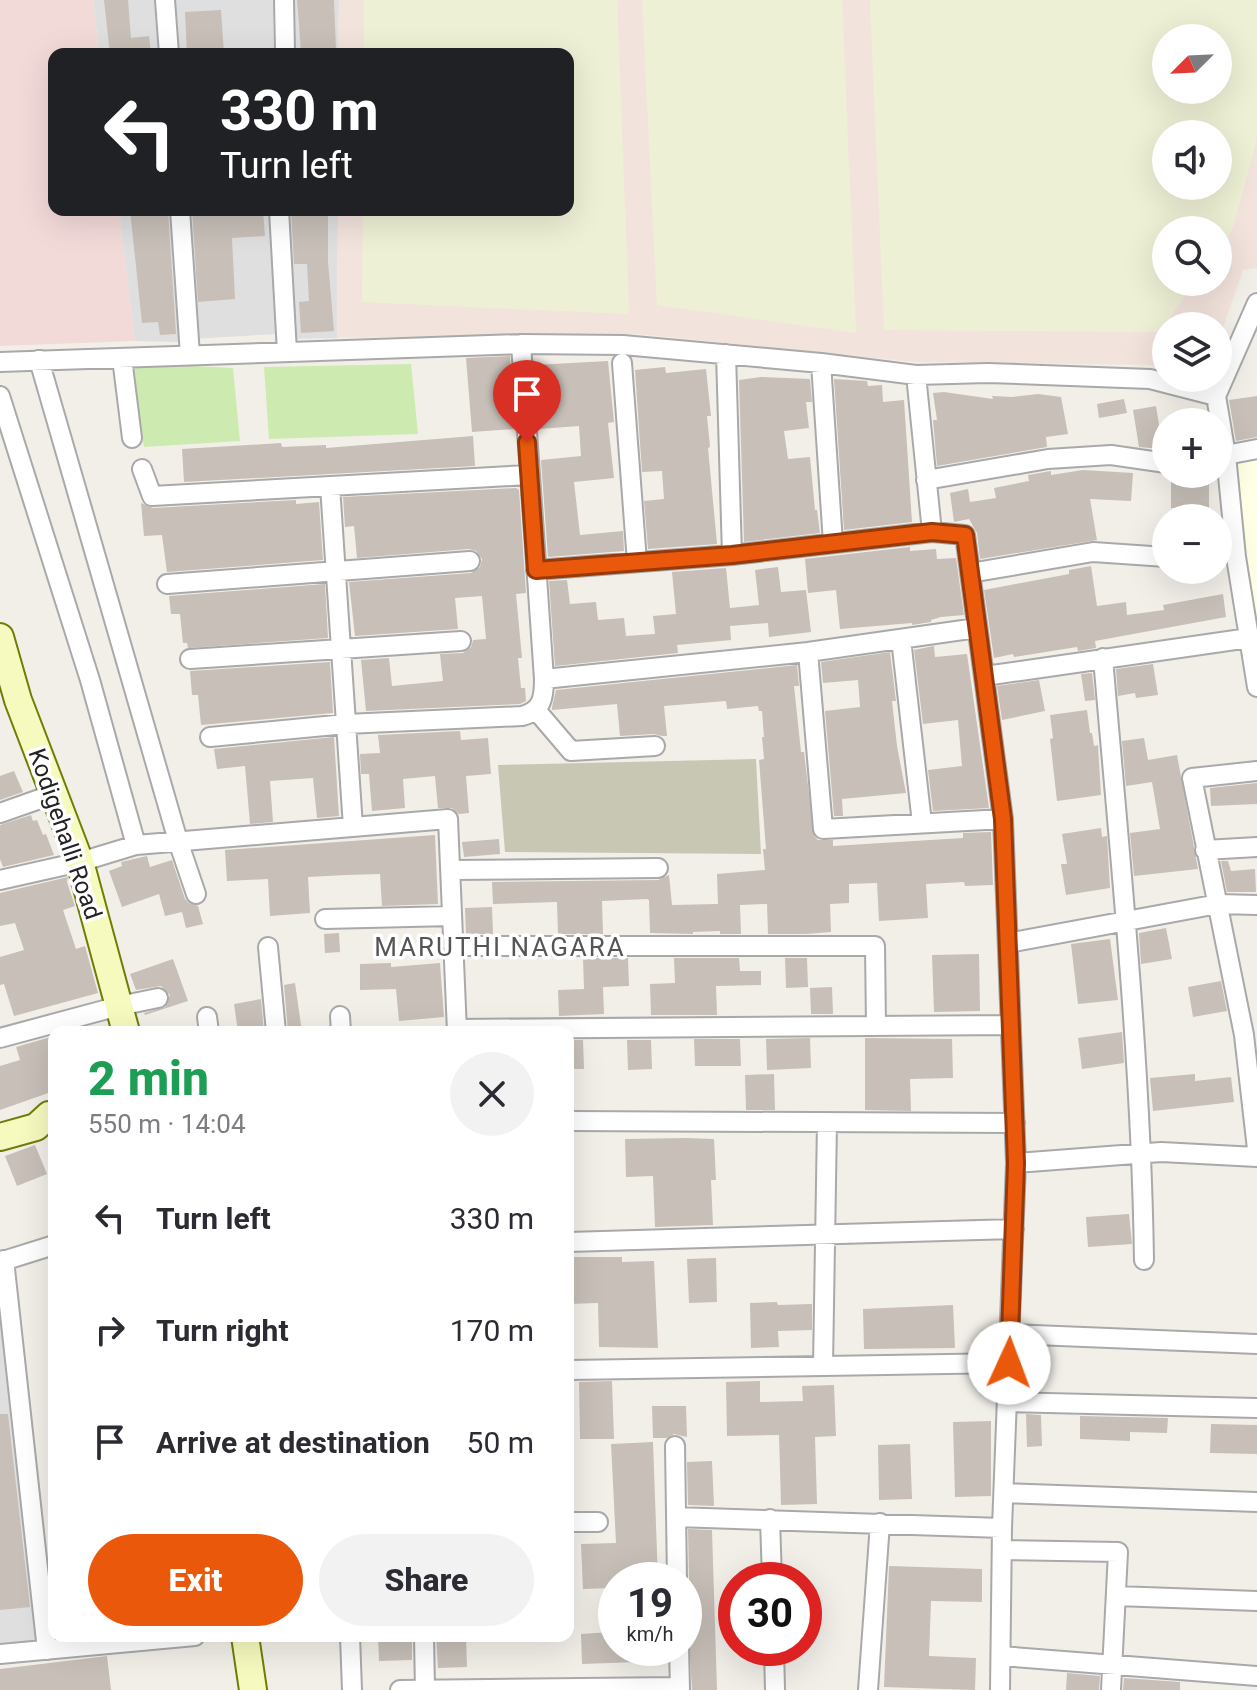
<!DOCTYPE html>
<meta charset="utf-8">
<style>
body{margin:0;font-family:Roboto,sans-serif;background:#f2f2f3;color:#2b2b33;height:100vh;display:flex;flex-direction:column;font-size:30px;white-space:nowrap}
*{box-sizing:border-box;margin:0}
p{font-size:26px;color:#7c7c81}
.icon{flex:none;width:44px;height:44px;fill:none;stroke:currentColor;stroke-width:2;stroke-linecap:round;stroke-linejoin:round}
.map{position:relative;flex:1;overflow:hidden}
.drawer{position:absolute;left:48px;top:1026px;width:526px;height:616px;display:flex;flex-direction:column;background:#fff;border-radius:16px;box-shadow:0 8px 32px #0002}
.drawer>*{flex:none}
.banner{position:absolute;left:48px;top:48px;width:526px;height:168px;border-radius:16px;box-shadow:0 8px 32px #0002;background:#202124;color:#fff;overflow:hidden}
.needle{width:52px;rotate:246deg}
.controls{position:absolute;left:1152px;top:24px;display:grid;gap:16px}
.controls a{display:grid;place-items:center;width:80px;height:80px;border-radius:50%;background:#fff;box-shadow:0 8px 32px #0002;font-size:40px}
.speed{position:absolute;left:598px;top:1562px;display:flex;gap:16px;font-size:40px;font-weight:700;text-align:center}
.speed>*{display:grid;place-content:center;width:104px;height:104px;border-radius:50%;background:#fff;box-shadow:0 8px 32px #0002;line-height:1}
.speed small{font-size:20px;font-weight:400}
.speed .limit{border:12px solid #d22;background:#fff;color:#111}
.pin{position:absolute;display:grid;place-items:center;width:68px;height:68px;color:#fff;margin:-82px -34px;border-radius:50% 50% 50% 0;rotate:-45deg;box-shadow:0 0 8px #0007}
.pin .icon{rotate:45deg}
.me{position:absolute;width:88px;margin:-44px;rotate:2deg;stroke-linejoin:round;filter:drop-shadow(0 0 6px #0008)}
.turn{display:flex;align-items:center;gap:28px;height:168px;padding:0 40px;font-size:36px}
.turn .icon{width:104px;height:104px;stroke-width:2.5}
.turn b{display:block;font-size:56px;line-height:68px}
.round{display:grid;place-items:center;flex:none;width:84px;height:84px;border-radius:42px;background:#f2f2f3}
.overview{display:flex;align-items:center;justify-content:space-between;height:136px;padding:0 40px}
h1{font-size:48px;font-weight:800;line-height:60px;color:#1e9e55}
.action{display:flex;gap:16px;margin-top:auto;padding:16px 40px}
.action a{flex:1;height:92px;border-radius:48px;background:#ea580c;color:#fff;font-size:32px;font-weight:800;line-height:92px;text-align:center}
.action a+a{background:#f2f2f3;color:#2b2b33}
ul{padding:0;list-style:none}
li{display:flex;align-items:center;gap:24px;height:112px;padding:0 40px}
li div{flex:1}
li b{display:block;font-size:30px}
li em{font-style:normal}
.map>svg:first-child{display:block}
.residential{fill:#e0dfdf}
.commercial{fill:#f2dad9}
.education{fill:#ffffe5}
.military{fill:#f3e3dd;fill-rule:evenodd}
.construction{fill:#c7c7b4}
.farmland{fill:#eef0d5;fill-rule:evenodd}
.grass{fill:#cdebb0}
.building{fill:#c7bfb8}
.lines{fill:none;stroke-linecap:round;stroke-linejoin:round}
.street-casing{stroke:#a9a9a9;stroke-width:22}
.secondary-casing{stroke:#707d05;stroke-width:30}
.street{stroke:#fff;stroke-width:18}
.secondary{stroke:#f7fabf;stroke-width:26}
.route-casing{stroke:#983908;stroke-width:20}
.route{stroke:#ea580c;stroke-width:14}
.labels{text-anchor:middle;stroke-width:7;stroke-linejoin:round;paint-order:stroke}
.street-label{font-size:24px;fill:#222;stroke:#fff}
.neighbourhood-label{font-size:26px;letter-spacing:2px;fill:#555;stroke:#fff}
</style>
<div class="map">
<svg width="1257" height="1690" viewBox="0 0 1257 1690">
<rect width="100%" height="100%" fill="#f2efe9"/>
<path class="residential" d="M93,0h63l4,54h-61z
M172,0h101l1,54h-99z
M291,0h48l-1,54h-46z
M119,210h52l9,132 -45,-1z
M184,210h92v124l-84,5z
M285,210h53l-1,128 -45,1z
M0,1288l39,356 -39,4z"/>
<path class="commercial" d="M0,0h93l6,54h-45v156h65l16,131 -135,5z"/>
<path class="education" d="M1257,442v195l-25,-191z"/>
<path class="military" d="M339,0h918v268l-14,2 -25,72v-16h-52v39l-250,-3 -278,-28 -301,4 1,-128h230v-156h-230zM1166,38h52v52h-52zM1166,134h52v52h-52zM1166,230h52v52h-52z"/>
<path class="construction" d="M756,759l5,95 -256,-2 -7,-87z"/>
<path class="farmland" d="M364,0h253l12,314 -267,-12 1,-92h205v-156h-204z
M642,0h200l14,333 -199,-28z
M870,0h387v139l-25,91 -14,20v-20h-52v52h29l-36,50 -275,-2zM1166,38h52v52h-52zM1166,134h52v52h-52z"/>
<path class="grass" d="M129,363l104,5 7,73 -96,6z
M411,364l7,70 -149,5 -5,-72z"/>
<path class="building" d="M104,0h24l3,38 18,-2 2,18h-41z
M297,0h37l2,49 -35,2z
M221,10l3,44h-37l-2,-42z
M130,210h38l8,124 -16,1 -2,-13 -16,1z
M192,210h71l2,26 -33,2 3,61 -37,3z
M291,210h37v52l6,69 -33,2 -2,-31 10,-1 -2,-37h-13z
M510,356l5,73 -43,3 -6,-74z
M608,361l6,61 -6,1 6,55 -40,4 6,53 43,-4 1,20 -76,6 -7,-97 40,-4 -2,-30 -40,3 -5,-64z
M665,367l1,6 40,-4 5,47h-4l3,31 -2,1 9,96 -69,5 -4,-48 20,-2 -2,-28 -20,1 -7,-102z
M761,377l49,2 2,23h-6l3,26 -25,3 4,28 22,-2 5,53h2l3,23 -76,9 -5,-162z
M834,379l33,2 1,5 14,-1 1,17 21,-2 8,122 -68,8z
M944,392l49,7 -1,-3 20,1 26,-3 23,3 7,37 -22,3 1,10 -110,19 -4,-46h4l-4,-27z
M1257,396v41l-21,4 -7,-41z
M1124,399l3,14 -28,5 -2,-14z
M1156,406l7,43 -24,-2 -6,-37z
M473,436l2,30 -291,16 -2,-33 99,-6 1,4 44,-2v3z
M1083,470l50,3 -2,28 -41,-2 7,41 -117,19 -3,-26 -8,-14 -15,3 -4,-29 18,-4 2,13 26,-4 -2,-10 35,-7 -1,-6 23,-4v4z
M1171,477l38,1v30h-38z
M516,488l3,2 7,103 -10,1 6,64h-4l3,30h4l1,13 -6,3 -154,7 -5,-51 28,-2 3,28 51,-5 -3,-27 23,-1 8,-6 2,-7 13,-1 -4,-43 -27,2 3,31 -103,7 -6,-54 122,-9 9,-6 2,-8 -6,-8 -7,-2 -112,9 -3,-32 -9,1 -2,-30z
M296,500v4l23,-2 4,58 -156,12 -5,-37 -18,1 -3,-33 12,5z
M910,547v4l26,-2 1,10 19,-1 8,57 -23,2 -10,3v2l-19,3v-2l-72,6 -4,-39 -28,3 -3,-34z
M1091,566l6,40 29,-4 1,13 37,-5 -1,-5 60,-11 3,23 -131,24 1,7 -18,3 -1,-4 -63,10 -1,-3 -19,4 -10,-68 85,-16v-4z
M778,567l3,25 25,-2 5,42 -42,5 -1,-14 -38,3 1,14 -54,5 1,8 -123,13 -6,-85 18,-1 3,24 26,-2 2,18 26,-2 2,18 29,-2 -2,-18 23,-2 -4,-42 54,-4 4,40 29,-3 -4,-35z
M325,584l3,54 -140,10 -1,-5h-4l-3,-29h-9l-2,-18z
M934,646l1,11 32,-3 22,154 -56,3 -5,-41 34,-4 -4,-46 -35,4 -9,-74z
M890,652l6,49h-4l5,45 9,47 -64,6 1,17h-9l-9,-105 35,-4 -2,-27 -35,3 -2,-21z
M330,662l3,51 -132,12 -3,-30h-6l-2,-24z
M1153,664l5,31 -22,3 -1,-5 -17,3 -2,-27z
M797,665l2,21h-5l7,66h3l10,84 4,4h15v6l130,-8v-5l28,-1 2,53 -28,1 -1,-4 -38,2 2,34 -49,3 -2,-38 -28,1v19l-19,1 1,28 -25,2h-38l-1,-30 -27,1 1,29h-21v-3l-27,1v2l-43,-1 -1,-33 -2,-1 -45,2 1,33h-45l-1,-32 -64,2 -1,-22 166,-2 11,-5 3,30 46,-1 -1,-30 48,-4 -2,-21h3l-7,-89 5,-1 -2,-22h2l-2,-26h-3l-1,-5 -31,3 -1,-8 -62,5 3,30h-5l-8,-2 -34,2 -3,-32 -65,6v-3l4,-17z
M1092,673l3,27 -10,1 -4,-27z
M1039,680l6,31 -43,9 -5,-34z
M1087,710l3,23h2l2,13 4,-1 3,50 -44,6 -7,-62 3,-1 -3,-23z
M460,731l1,9 27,-2 3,36 -25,2 3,37 -10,1 -7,-6h-14l-3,-32 -32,3 2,29 -33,3 -3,-37h-8l-1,-20 20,-1 -2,-18z
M334,737l5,79 -22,2 -4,-40 -43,3 3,41 -23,2 -5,-58 -28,3 -3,-20z
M1144,738l4,22 29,-5 21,114 -64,7 -4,-43 30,-4 -8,-47 -26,4 -4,-45z
M14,771l9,21 -23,8v-24z
M1257,783v21l-46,2 -1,-18z
M31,815l2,6 4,-1 6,15 3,-1 8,21 -51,12 -3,-8v-34z
M1101,828l1,9 5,-1 3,52 -44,7 -5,-31h6l-5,-30z
M435,835l3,69 -56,2 -2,-32 -34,1 -38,2 2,36 -40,3 -2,-37 -41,2 -2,-31z
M499,839l1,15 -36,3 -2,-15z
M147,856l3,11 22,-7 13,39 4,4 9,3 5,18 -17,4 -4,-16 -17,4 -6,-22 -37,13 -13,-36 13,-5 -1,-4z
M1221,861h7l3,10 24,-2 1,23h-29z
M68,877l-1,5 8,24 -12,4 13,39 9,-3 13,47 -84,23 -10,-32 -4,1v-28l24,-7 -9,-27 -15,3v-33z
M492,907l1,27h-27l-1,-26z
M1166,928l6,31 -31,5 -2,-31z
M339,933l1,19 -15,1 -1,-19z
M1110,939l8,61 -40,4 -7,-60z
M979,954l1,57 -46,1 -2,-57z
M583,958h45l1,28 -26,1 1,27 -45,2 -1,-26 26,-1z
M674,958h65l1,13h21v14l-45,1 1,29h-66l-1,-31 25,-1z
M785,958h22l1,29 -22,1z
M173,959l15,42 -43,14 -1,-2 21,-6 5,-12 -9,-9 -25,4 -6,-16z
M391,963v4l49,-4 4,54 -45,4 -3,-32 -36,1v-26z
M1221,981l6,30 -34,6 -5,-30z
M295,983l7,49h-14l-4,-47z
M832,987l1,27h-22l-1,-26z
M261,999l3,33h-26l-4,-28z
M1122,1032l2,31 -42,6 -4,-31z
M54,1036v55l-54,19v-44l20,-6 -4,-13z
M810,1038l1,30 -44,2 -1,-31z
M865,1038l87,1 1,39 -43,1 1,32 -46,-1z
M694,1039h46l1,27h-46z
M568,1040h15l1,29h-16z
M627,1040h24l1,29 -24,1z
M774,1074l1,36h-29l-1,-35z
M1195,1074v7l36,-4 3,25 -81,9 -3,-33z
M686,1138l28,1 2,41h-5l2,45 -58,2 -2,-51 -27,1 -1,-38z
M35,1145l12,29 -30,12 -12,-30z
M1129,1214l3,30 -44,3 -2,-30z
M568,1257h54v5l32,-1 4,87 -59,-1 -1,-44 -30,1z
M716,1258l1,44 -28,1 -2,-44z
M777,1302l1,3 34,-1v26l-34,1 1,16 -28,1 -1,-45z
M953,1305l2,43 -91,1 -1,-40z
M612,1381l2,58h-34l-1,-57z
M760,1381v21l43,-1 -1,-15 32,-1 2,51 -21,1 2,67 -36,1 -2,-70 -52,1 -1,-54z
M652,1406h34l1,31 -13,-3 -7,4h-14z
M0,1414h8l22,193 -30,3z
M1026,1414l15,1 1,31 -15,1z
M1080,1416l88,2 -1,15 -37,-1v9l-50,-2z
M991,1421v75l-36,1 -2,-75z
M1211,1424l46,1v29l-47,-1z
M653,1442l5,138h-47l1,8 -29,1 -2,-45 35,-1 -5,-99z
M910,1444l2,55 -33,1 -1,-55z
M712,1461l2,45 -26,-1 -1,-43z
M688,1529l24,1 5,160h-25l-6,-102 3,-8z
M889,1566l93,3v33l-51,-1 -2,55 47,2 -1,32 -91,-3z
M611,1632l1,16h55v13l-85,3 -1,-30z
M378,1636h34v24l-33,1z
M436,1636h30l1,31 -29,1z
M107,1656l4,34h-111v-21z
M1067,1673l33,3 -1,14h-33z
M1124,1678l56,4v8h-57z"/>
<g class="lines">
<defs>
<path id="street" d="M165,0l4,54
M284,0l1,51
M180,210l10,145
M279,210l8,142
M1257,303l-41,93 10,59 10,102 21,130
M122,358l10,80
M39,360l139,481 18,53
M0,362l521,-18 102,1 198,18 95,12 72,-2 162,6 66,17
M622,363l15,199
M821,363l12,180
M916,375l16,157 33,3 38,284 13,344 -14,365 -2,162
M0,396l90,284 46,165
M1226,455l31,-6
M142,469l10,27 376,-21
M926,480l122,-21 63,-4 55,8
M330,486l23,341
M732,555l200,-23
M536,570l196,-15 -6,-201
M970,573l123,-21 73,5
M167,584l303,-23
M901,639l21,184
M808,652l15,177 180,-10
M1103,658c17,201 38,400 41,602
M190,659l271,-18
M985,676l264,-38
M544,679l264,-27 169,-24
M536,710l35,41 84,-5
M210,737l136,-13 176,-8c20,-5 22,-18 22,-37l-23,-335
M1257,771l-65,7 52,257 13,114
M0,813l54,-19
M1205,850l52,-3
M451,870l207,-2
M0,880l80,-18 56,-17 312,-26 9,213
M325,919l127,-3
M1008,943l210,-39 39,1
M453,946h422l1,80
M268,947l8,85
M340,1016l1,16
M207,1017l2,15
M456,1029l555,-4
M0,1038l119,-32 39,-8
M568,1121l447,2
M1016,1163l145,-11 96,5
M568,1242l446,-13
M4,1260l43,390
M0,1262l54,-17
M1010,1334l247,10
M823,1366l4,-244
M568,1370l441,-7
M1007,1402l250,6
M675,1446l2,134
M1004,1493l253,9
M676,1517l326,11
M770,1519l2,61
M568,1522h30
M1002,1550l116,2 -7,138
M1116,1596l141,5
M350,1636l2,54
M424,1636l1,54
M679,1648l1,42
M774,1648l1,42
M0,1654l195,-18
M1001,1656l256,20
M400,1690l279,-3
M868,1690l12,-167"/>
<path id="secondary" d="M0,637l18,63 62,162 46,170
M0,1137l36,-10 13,-12
M245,1636l8,54"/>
</defs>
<use href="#street" class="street-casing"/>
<use href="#secondary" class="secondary-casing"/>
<use href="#street" class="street"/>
<use href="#secondary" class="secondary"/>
</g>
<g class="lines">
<defs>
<path id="route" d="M527,442l9,128 196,-15 200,-23 33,3 38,284 13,344 -7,200"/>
</defs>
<use href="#route" class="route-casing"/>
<use href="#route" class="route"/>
</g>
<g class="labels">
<g class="street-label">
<text transform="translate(65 834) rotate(71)" y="8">Kodigehalli Road</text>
</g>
<g class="neighbourhood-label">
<text x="500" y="956">MARUTHI NAGARA</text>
</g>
</g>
</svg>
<div class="controls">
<a><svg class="needle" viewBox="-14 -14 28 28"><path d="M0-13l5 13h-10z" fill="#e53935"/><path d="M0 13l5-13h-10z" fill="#7c7c81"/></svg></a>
<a><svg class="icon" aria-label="sound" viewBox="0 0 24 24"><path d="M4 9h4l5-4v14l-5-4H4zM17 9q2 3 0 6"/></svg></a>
<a><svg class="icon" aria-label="search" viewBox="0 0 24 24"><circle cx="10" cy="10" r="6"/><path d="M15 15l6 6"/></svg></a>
<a><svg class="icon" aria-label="layers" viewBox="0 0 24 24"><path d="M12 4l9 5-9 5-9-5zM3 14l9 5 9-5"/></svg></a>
<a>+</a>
<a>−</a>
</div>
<div class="speed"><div>19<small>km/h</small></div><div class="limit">30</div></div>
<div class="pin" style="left:527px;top:442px;background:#d93025"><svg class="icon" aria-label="arrive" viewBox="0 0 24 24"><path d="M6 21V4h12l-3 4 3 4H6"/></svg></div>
<svg class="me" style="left:1009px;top:1363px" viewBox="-20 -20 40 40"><circle r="19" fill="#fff"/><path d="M0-13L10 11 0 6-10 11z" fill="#ea580c"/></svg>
<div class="banner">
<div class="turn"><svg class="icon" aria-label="left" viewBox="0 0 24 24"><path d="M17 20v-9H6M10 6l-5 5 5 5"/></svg><div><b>330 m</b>Turn left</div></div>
</div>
<section class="drawer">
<div class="overview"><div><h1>2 min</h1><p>550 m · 14:04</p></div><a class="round"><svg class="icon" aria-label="close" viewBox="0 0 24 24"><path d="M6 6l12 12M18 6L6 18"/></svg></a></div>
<ul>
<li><svg class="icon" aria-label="left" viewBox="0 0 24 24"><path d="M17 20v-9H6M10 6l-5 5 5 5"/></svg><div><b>Turn left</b></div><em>330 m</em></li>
<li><svg class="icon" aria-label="right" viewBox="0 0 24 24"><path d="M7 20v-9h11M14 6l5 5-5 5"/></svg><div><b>Turn right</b></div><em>170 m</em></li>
<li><svg class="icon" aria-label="arrive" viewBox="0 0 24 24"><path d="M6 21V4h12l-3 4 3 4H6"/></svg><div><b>Arrive at destination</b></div><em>50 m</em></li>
</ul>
<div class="action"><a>Exit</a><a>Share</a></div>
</section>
</div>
